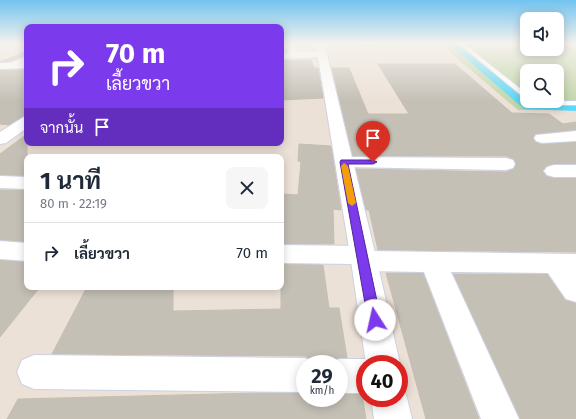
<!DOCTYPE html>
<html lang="th">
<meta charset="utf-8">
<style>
body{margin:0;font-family:"Fira Sans",Sarabun,sans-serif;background:#f6f6f7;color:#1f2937;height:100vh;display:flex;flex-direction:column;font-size:15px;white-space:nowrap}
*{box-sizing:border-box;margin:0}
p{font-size:13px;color:#747a83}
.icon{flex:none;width:22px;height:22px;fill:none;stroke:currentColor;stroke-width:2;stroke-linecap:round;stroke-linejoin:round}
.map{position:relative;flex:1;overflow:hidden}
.sheet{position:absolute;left:24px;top:154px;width:260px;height:136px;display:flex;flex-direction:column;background:#fff;border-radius:8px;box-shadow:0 2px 10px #0003}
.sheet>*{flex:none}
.top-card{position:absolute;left:24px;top:24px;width:260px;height:122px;border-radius:8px;box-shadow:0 2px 10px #0003;background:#7c3aed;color:#fff;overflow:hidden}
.fabs{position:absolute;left:520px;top:12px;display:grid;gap:8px}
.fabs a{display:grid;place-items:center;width:44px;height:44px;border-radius:8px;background:#fff;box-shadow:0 2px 10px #0003;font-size:20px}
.speed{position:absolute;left:296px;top:355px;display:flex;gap:8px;font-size:20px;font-weight:700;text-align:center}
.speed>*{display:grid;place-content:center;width:52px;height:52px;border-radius:50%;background:#fff;box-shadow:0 2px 10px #0003;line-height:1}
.speed small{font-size:10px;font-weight:400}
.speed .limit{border:6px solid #d22;background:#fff;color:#111}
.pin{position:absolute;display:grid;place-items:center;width:34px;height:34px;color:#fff;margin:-41px -17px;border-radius:50% 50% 50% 0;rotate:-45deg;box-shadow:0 0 4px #0007}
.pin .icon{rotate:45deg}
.me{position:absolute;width:44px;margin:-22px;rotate:350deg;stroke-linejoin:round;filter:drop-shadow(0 0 3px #0008)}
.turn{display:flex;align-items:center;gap:14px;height:84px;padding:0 16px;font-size:18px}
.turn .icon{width:52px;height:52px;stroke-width:2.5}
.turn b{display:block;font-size:28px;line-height:34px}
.then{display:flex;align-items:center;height:38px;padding:0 16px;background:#0003;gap:8px;font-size:15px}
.round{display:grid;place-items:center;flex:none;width:42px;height:42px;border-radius:8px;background:#f6f6f7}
.head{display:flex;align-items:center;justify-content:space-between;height:68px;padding:0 16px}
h1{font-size:24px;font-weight:700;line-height:30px}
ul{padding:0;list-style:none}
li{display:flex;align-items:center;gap:12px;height:60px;padding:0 16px;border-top:1px solid #e0e1e3}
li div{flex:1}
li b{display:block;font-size:15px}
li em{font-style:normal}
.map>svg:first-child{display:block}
.green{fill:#b2e88d}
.cemetery{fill:#c4d7ac;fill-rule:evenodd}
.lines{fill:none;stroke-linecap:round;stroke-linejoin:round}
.canal{fill:#5ed9f9;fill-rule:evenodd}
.building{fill:#c5c0b6;stroke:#c7beb1}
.lane-casing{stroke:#ccd2e2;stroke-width:2}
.street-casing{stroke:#ccd2e2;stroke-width:2}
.secondary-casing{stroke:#ccd2e2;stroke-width:2}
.lane{fill:#fff;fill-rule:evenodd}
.street{fill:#fff;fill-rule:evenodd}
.secondary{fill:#fff;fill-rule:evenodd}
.route{fill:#7c3aed;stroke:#51269a}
.slow{fill:#f59e0b}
</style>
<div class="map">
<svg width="576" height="419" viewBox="0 0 576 419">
<rect width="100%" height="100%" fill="#ece1d7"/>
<path class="green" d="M361,43h49l5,5 -52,-1z"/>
<path class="cemetery" d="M439,43h88v6h30v-6h19v67h-58zM527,71h30v30h-30z"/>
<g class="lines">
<path class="canal" d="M448,43h10l69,54v4l49,2v8l-52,-2z"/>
</g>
<path class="building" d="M27,51v4l-16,6 -11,1z
M311,60l3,8h4l5,30 -42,2v-39z
M378,64h77l57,49 37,1 14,10 13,-2v8l-40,4 -3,3 2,5 7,2 34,-2v22h-22l-7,2 -5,5 5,5 7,2h22v74l-198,-2 -9,-40h-3l-10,-41 150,3 7,-3 3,-4 -3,-6 -7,-3h-153l-21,-88h17l19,46h41z
M0,70h27v45l-18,10 -9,-1z
M27,134v42l-27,-1v-21z
M299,144l32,2 10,64 -8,-1 1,35h-53v-50l17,1 3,-33 -3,-1z
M0,190h27v52l-27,-2z
M0,260l27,2v25h13l-40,50z
M281,264l42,1 6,43h10l8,50h-8l-6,2h-20l-8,-4 -253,-2 35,-67h86v24l108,-2z
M386,273h37l56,146h-53z
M453,274h94l18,26 11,3v116h-56z
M256,393h49v5h34v-4h23l4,25h-359l11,-20z"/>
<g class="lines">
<defs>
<path id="lane" d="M458,43h5l64,51v6z
M527,101h49v4h-43z"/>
<path id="street" d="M281,43l12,1 7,11 -1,2h-8l-5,-9 -5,-1z
M314,43h9l4,11 -1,2h-8z
M27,56v7l-13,5 -5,-3 1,-2z
M27,116v12l-21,15 -6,1v-12l22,-14z
M576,131v10l-34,2 -6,-2 -2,-3 2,-3z
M344,157l162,1 7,2 2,4 -2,4 -7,2 -162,-3 -6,-1 -3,-4 3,-4z
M554,165h22v12h-22l-7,-2 -3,-4 3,-4z
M0,176l27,1v12l-27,-1z
M0,241l27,2v18l-27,-2z
M281,245l81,1 9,2 2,3 203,3v48l-10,-3 -18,-26 -97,-1 68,147h-38l-57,-147 -60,-1 -9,-3 -2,-4 -72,-1z
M34,355l271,3 13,6h-13v28l-271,-3 -12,-5 -5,-12 5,-12z
M339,359h26l12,5h-12v29h-26v-29h-12z"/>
<path id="secondary" d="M322,51l5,3 50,207 23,103 -1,2v-2h-33l-15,-103 -33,-204 -37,2v-6z
M27,62v6l-27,1v-6z
M399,384l3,1 5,13 5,21h-38l-3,-21h28z"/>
</defs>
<use href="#lane" class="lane-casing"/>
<use href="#street" class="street-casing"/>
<use href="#secondary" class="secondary-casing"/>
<use href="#lane" class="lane"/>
<use href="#street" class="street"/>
<use href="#secondary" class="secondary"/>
</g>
<linearGradient id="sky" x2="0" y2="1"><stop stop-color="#71c3ef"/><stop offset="0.43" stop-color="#f6f2ed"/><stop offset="1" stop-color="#f6f2ed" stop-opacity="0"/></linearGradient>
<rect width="576" height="101" fill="url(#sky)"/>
<path class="route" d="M341,160h32l4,2 -4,2h-25l33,156 -2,4 -4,1 -5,-1 -2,-4 -28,-158z"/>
<path class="slow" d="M344,163l4,3 8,37 -4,3 -4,-3 -7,-37z"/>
</svg>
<div class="fabs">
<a><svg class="icon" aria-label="sound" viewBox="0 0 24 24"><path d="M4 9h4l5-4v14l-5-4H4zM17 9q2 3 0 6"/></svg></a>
<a><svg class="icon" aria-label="search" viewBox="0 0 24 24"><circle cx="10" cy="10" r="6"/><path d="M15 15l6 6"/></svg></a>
</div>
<div class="speed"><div>29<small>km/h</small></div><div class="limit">40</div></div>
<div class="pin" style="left:373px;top:162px;background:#d93025"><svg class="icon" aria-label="arrive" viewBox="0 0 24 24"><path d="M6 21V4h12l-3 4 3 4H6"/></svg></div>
<svg class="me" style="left:375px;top:320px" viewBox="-20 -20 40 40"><circle r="19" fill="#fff"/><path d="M0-13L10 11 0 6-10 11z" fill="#7c3aed"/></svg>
<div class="top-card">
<div class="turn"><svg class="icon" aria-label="right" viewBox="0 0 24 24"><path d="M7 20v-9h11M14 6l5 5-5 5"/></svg><div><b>70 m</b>เลี้ยวขวา</div></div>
<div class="then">จากนั้น<svg class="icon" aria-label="arrive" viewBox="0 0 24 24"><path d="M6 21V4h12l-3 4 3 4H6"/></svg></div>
</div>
<section class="sheet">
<div class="head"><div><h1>1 นาที</h1><p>80 m · 22:19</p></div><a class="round"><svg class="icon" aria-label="close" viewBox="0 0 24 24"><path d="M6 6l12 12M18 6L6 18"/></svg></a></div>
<ul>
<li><svg class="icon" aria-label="right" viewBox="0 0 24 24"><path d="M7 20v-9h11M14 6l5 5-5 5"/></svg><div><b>เลี้ยวขวา</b></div><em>70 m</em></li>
</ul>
</section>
</div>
